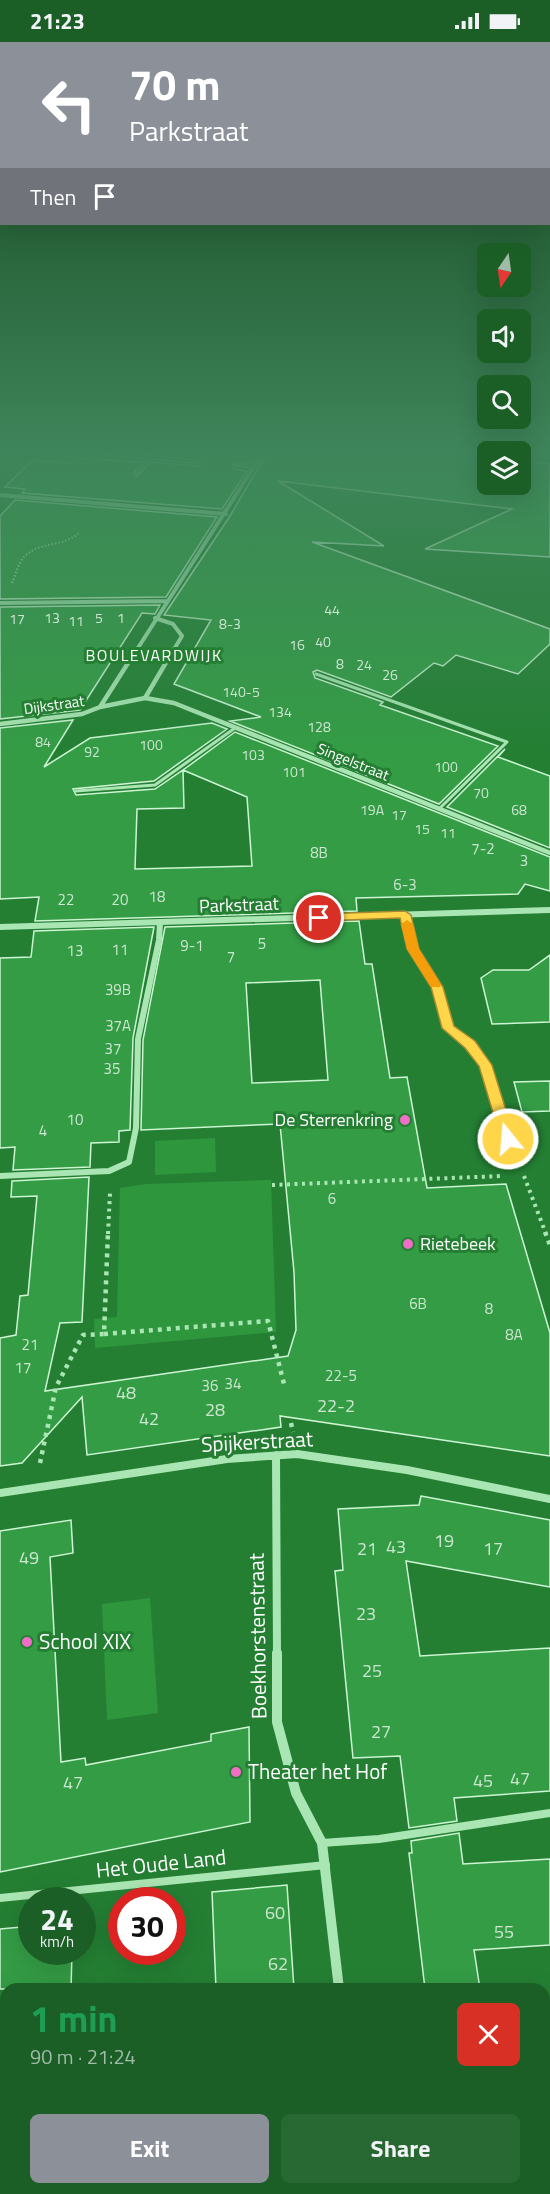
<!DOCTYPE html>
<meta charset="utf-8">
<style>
body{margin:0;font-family:"Titillium Web",sans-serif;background:#286832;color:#f1f3f6;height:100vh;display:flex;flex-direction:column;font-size:22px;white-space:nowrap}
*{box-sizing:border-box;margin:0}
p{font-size:20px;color:#a0bba7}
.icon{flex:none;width:33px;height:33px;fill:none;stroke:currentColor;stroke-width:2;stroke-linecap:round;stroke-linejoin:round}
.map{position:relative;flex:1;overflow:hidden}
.sheet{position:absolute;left:0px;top:1941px;width:550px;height:212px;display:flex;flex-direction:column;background:#1b5f26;border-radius:18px 18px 0 0;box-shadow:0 6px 24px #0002}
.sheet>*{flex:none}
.hud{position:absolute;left:0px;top:0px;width:550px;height:183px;box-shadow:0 6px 24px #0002;background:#8c9099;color:#fff;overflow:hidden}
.needle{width:39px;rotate:193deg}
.controls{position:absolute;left:477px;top:201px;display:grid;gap:12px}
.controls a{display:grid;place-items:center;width:54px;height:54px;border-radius:9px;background:#1b5f26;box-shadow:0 6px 24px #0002;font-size:30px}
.speed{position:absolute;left:18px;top:1845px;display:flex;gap:12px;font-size:30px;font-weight:700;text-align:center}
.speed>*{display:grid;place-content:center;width:78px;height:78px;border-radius:50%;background:#1b5f26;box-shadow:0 6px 24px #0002;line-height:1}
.speed small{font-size:15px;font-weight:400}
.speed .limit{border:9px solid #d22;background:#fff;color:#111}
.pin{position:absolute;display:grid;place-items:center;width:51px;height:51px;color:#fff;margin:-26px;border:3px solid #fff;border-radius:50%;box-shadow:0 2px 6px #0007}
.me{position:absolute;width:66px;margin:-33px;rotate:343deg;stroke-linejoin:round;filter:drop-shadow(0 0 4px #0008)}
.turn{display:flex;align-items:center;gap:21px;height:126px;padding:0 30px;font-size:27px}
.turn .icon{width:78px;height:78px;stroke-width:2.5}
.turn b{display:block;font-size:42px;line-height:51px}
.then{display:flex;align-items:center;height:57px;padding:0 30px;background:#0003;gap:12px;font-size:22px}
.round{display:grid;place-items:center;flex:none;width:63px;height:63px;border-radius:9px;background:#286832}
.headline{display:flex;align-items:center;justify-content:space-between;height:102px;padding:0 30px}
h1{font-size:36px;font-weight:700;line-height:45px;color:#1e9e55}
.action{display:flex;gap:12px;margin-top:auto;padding:12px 30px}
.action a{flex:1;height:69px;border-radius:9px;background:#8c9099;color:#fff;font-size:24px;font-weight:700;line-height:69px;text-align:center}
.action a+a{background:#286832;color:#f1f3f6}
.status{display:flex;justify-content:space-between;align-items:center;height:42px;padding:0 30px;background:#1b5f26;direction:ltr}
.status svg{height:16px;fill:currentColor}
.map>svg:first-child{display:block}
.green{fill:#2e973e}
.building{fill:#349c45;stroke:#cdf5d3;stroke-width:1.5;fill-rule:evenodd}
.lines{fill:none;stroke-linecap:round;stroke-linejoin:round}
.path-far3{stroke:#aae6b3;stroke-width:2;stroke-dasharray:1.5 2;stroke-linecap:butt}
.path-far2{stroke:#aae6b3;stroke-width:4;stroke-dasharray:3 4.5;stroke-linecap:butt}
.path-far1{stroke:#aae6b3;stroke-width:4.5;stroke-dasharray:4 5;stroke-linecap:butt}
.path{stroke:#aae6b3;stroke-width:6;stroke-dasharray:4.5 7;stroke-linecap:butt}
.service-far1{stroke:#aae6b3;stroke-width:2}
.service{stroke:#aae6b3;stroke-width:3}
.pedestrian{stroke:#aae6b3;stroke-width:8}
.minor-far4{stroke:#aae6b3;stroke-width:4}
.minor-far3{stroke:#aae6b3;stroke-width:4.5}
.minor-far2{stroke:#aae6b3;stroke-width:6}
.minor-far1{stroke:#aae6b3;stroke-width:8}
.minor{stroke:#aae6b3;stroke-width:10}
.route{fill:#ffd54a;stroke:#a68a30;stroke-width:1.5}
.slow{fill:#f59e0b}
.poi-dot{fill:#f06ec7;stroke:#247f33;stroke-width:2}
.labels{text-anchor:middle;stroke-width:6;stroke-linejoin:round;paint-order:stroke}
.far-number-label{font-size:14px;fill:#cce6d0}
.far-street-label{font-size:15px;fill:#fff;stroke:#247f33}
.number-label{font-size:15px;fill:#cce6d0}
.far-neighbourhood-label{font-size:16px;letter-spacing:1.5px;fill:#fff;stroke:#247f33}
.street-label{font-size:18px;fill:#fff;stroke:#247f33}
.poi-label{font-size:18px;fill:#fff;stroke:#247f33;text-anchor:end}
.near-number-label{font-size:18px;fill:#cce6d0}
.near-street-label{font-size:21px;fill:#fff;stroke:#247f33}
.near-poi-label{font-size:21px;fill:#fff;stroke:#247f33;text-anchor:start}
</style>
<div class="status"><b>21:23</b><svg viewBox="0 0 49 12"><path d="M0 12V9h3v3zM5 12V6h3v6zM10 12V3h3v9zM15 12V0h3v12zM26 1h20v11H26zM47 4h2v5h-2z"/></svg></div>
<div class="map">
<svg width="550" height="2152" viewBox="0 0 550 2152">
<rect width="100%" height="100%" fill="#247f33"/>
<path class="green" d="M215,1096l1,34 -61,3v-34z
M271,1138l5,152 -181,16 -1,-29 23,-2 3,-129 26,-4z
M150,1556l8,115 -51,7 -5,-116z"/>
<path class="building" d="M104,409h155l-8,13h-18l1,5 13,2 -25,38 -200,-16 3,-4 -20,-2 27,-27 38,3 5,-5 67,4 -8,11 3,4 13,-15 48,4 3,-2 -3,-4z
M268,409h158l62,7v26h32v-23l30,3v93l-125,-8 87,-40 -234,-28 106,65 -72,-4 238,87v15l-32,30 -62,-19 -13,11 -9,-3 -43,34 -74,-27 -4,2 2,6 68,24 -3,3 6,2 112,39 -59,58 -209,-83 31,-4 -87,-33 37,-64 -47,-5 66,-99z
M15,458l202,17 -51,80 -166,2v-83z
M160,563l-5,9 -13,-1 -62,97 -80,9v-112z
M73,678l-29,47 46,-29 122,-15 15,6 -73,52 -81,8 3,6 79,-6 28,-19 1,38 -47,1 -2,60 117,-3 -5,-69 -64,-27 52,-38 315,125v34l-25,-7 -7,10 -162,4 1,13 -322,10 4,-24 -39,2v-171z
M505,707l-7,8 52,19v72l-103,-41z
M359,879l6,43h7l18,114 17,-1 20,111 79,-4 44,149v123l-270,-40 1,11 -194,28 -5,-58 -60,66 -22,3v-128l16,-3 4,-39 8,-1 9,-99 -26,1 1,-16 77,-4 -7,145 -22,1 -15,68 243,-35 8,-26 -2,-58 -14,-148 -139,6 2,-90 22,-113zM320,938l8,100 -76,3 -6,-100z
M154,885l-21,111 -3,92 -11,1v11l-28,1 -1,24 -77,3 2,-23 -15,1v-190l31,-1 3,-26z
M550,913v67l-58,2 -11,-46 12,-8h36z
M550,1039v30l-28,1 -8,-30z
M421,1454l129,24v67l-144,-26 14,95 130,-8v143l-96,7 3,23 -48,7 -9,-72 -47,2 -18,-187 8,-1 -5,-61 81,-4z
M71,1478l2,33 -23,4 11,205 24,-4 1,7 125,-24v-7l38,-7 1,95 -250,50v-341z
M459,1791l4,31 87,-5v86l-76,5 6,39h-55l-16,-136h3l-1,-12z
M287,1843l7,104h-78l-4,-97z
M32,1884v26h40l-1,37h-71v-60z"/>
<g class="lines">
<path class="path-far3" d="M12,541c3,-7 5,-15 9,-22 12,-20 42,-13 58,-28"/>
<path class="path-far2" d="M524,1134l22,58
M272,1143l230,-9
M108,1192l2,-41"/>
<path class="path-far1" d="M545,1190l5,13
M104,1292l164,-13 16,63
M291,1381l2,9
M40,1421l16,-76 27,-52 21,-1 4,-102"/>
<path class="path" d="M2,2152l45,-5v5"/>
<path class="service-far1" d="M56,409l142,12
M544,409l6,1
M0,410l5,-1
M236,424l17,2
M137,432l11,-15"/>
<path class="service" d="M316,632l191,68 -68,67
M76,749l79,-6 80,-57"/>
<path class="pedestrian" d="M322,1801l57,-4 171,-26
M0,1856l326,-33"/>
<path class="minor-far4" d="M490,409l6,1
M0,453l226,19
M0,561l168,-2
M155,576l18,6 9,12 -9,15
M136,609l128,-200"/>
<path class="minor-far3" d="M145,656l29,-49
M100,665l37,-58
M0,682l82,-10 18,-7 45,-9 29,5 376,150"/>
<path class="minor-far2" d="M405,873l8,34 24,38 11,41 22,17 16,20 27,92
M0,885l550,-17
M0,1134l109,-5 20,-9 7,-34 2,-89 21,-99 1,-17"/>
<path class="minor-far1" d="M276,1413l1,200
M0,1451l227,-34 70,-5 110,16 143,29"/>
<path class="minor" d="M277,1611v69l19,71 26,50 17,146
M356,2146l1,6"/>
</g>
<linearGradient id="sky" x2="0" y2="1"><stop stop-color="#14461c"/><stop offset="0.58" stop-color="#3f855b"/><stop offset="1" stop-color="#3f855b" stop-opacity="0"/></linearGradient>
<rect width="550" height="710" fill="url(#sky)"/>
<path class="route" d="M405,869l6,4 8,34 24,38 11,39 21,15 17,24 23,74 -3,3 -4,2 -7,-5 -22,-73 -14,-18 -23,-20 -11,-41 -24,-38 -7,-31 -81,3 -6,-3 6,-4z"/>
<path class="slow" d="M407,878l6,4 6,25 22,36 -1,2h-9l-24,-38 -6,-25z"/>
<g class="poi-dot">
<circle cx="405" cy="1078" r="6"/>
<circle cx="408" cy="1202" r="6"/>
<circle cx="27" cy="1600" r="6"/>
<circle cx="236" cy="1730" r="6"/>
</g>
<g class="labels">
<g class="far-number-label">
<text x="332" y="573">44</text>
<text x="52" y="581">13</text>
<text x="99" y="581">5</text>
<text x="121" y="581">1</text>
<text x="17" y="582">17</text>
<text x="76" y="584">11</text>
<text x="230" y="587">8-3</text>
<text x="323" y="605">40</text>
<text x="297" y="608">16</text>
<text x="340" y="627">8</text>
<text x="364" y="628">24</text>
<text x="390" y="638">26</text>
<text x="241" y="655">140-5</text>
<text x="280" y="675">134</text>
<text x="319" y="690">128</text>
<text x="43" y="705">84</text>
<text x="151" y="708">100</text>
<text x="92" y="715">92</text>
<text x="253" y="718">103</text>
<text x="446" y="730">100</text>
<text x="294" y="735">101</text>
<text x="481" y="756">70</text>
<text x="372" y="773">19A</text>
<text x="519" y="773">68</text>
<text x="399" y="778">17</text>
<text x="422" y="792">15</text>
<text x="448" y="796">11</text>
</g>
<g class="far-street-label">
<text transform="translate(54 663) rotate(-8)" y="5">Dijkstraat</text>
<text transform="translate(353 720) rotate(22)" y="5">Singelstraat</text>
</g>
<g class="number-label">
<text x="483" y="812">7-2</text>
<text x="319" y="816">8B</text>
<text x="524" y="824">3</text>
<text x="405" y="848">6-3</text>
<text x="157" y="860">18</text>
<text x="66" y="863">22</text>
<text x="120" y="863">20</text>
<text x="262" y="907">5</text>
<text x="192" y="909">9-1</text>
<text x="120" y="913">11</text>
<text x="75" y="914">13</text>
<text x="231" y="920">7</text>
<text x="118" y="953">39B</text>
<text x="118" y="989">37A</text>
<text x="113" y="1012">37</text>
<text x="112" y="1032">35</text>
<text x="75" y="1083">10</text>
<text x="43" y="1094">4</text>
<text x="332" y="1162">6</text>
<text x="418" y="1267">6B</text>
<text x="489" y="1272">8</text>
<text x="514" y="1298">8A</text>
<text x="30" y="1308">21</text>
<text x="23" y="1331">17</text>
<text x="341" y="1339">22-5</text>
<text x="233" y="1347">34</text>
<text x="210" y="1349">36</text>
</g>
<g class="far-neighbourhood-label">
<text x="154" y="619">BOULEVARDWIJK</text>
</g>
<g class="street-label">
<text transform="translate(239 863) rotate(-2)" y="6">Parkstraat</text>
</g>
<g class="poi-label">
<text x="393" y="1084">De Sterrenkring</text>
<text x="420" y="1208" text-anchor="start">Rietebeek</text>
</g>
<g class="near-number-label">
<text x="126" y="1357">48</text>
<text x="336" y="1370">22-2</text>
<text x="215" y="1374">28</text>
<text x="149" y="1383">42</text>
<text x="444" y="1505">19</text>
<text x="396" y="1511">43</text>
<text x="367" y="1513">21</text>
<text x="493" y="1513">17</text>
<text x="29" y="1522">49</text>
<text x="366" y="1578">23</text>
<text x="372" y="1635">25</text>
<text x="381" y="1696">27</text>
<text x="520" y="1743">47</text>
<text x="483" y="1745">45</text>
<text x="73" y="1747">47</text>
<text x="275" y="1877">60</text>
<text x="504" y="1896">55</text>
<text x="278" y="1928">62</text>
</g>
<g class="near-street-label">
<text transform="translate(257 1400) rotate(-3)" y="7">Spijkerstraat</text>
<text transform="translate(258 1594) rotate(-91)" y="7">Boekhorstenstraat</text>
<text transform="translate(161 1822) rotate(-6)" y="7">Het Oude Land</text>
</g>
<g class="near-poi-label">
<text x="39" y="1607">School XIX</text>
<text x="248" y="1737">Theater het Hof</text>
</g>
</g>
</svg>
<div class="controls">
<a><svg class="needle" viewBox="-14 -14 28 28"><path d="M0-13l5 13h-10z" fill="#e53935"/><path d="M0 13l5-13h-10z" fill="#a0bba7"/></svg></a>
<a><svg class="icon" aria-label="sound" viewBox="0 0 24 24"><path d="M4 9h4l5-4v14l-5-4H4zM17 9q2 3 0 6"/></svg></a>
<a><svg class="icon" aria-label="search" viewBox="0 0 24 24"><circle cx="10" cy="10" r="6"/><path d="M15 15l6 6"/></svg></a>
<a><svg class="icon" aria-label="layers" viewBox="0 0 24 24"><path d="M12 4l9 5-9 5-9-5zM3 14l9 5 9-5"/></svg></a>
</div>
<div class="speed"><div>24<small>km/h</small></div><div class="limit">30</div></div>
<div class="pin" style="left:319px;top:876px;background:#d93025"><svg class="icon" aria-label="arrive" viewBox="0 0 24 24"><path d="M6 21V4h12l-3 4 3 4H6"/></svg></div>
<svg class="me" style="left:508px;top:1097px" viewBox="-20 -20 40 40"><circle r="17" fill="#ffd54a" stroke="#fff" stroke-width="3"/><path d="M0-11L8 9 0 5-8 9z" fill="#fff"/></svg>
<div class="hud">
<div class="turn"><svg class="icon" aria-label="left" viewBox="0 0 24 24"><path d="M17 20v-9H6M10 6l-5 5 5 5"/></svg><div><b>70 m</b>Parkstraat</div></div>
<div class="then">Then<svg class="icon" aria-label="arrive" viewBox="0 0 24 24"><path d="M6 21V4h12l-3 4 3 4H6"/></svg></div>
</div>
<section class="sheet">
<div class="headline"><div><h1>1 min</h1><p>90 m · 21:24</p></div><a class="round" style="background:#d93025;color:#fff"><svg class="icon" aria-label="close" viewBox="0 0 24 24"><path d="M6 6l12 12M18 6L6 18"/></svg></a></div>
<div class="action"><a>Exit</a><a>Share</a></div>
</section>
</div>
